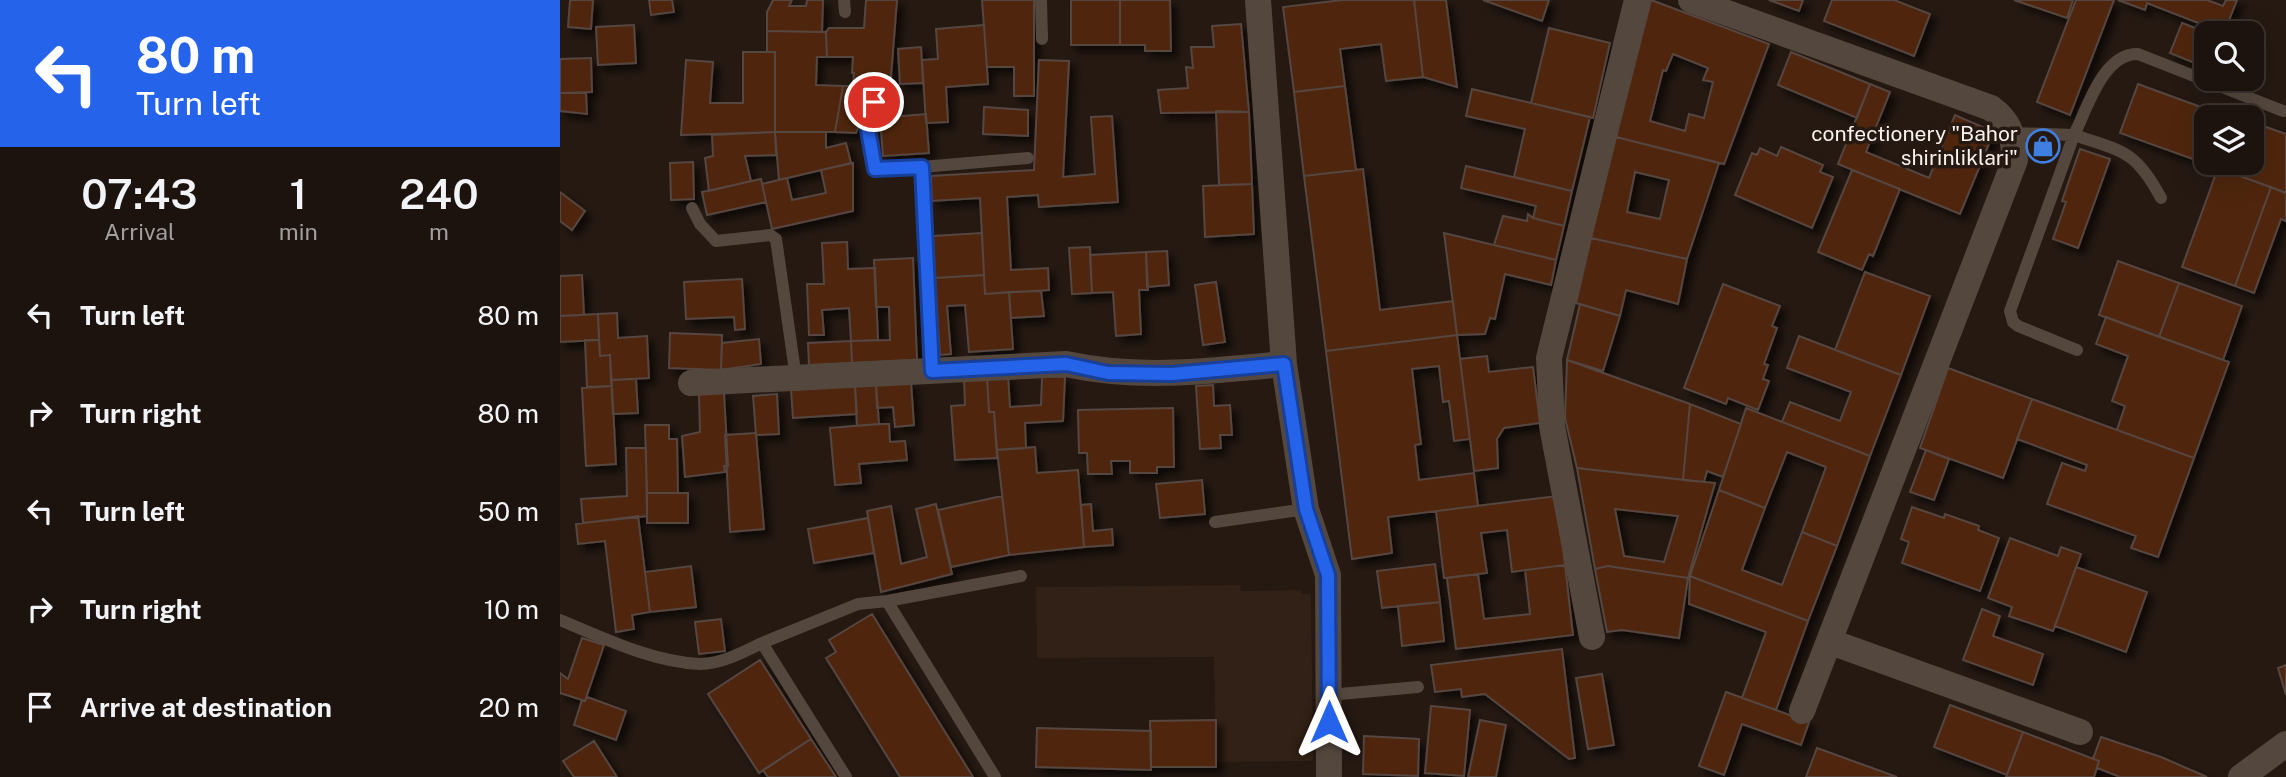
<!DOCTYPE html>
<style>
body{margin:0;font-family:"Public Sans",sans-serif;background:#29201c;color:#f1f3f6;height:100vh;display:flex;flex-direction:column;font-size:26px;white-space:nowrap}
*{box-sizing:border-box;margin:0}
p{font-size:23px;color:#a09e9e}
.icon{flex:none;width:38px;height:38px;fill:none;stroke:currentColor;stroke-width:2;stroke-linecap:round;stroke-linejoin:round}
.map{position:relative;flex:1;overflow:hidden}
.panel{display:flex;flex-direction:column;background:#1c130e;width:560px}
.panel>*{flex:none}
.top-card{background:#2563eb;color:#fff;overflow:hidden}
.tools{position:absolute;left:1634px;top:21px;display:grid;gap:14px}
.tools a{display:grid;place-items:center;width:70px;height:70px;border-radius:14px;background:#1c130e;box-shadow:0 7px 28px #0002,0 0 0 2px #3a322e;font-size:35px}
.pin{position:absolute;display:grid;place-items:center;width:60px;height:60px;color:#fff;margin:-30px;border:4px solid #fff;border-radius:50%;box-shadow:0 2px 7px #0007}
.me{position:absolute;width:77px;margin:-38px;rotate:0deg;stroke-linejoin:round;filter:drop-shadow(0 0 5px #0008)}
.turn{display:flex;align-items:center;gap:24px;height:147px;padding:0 21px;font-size:32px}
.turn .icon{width:91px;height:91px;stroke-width:2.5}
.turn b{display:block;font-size:49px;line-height:60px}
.eta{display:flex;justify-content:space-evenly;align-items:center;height:119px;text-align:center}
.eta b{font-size:42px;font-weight:600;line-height:49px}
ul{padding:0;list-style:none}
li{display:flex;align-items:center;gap:21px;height:98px;padding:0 21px}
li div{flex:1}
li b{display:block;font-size:26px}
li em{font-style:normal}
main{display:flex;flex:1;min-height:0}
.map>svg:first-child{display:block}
.built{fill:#322116}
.building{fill:#502510;stroke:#554640;stroke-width:2;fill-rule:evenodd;filter:url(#shadow)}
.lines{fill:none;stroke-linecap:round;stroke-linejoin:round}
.lane{stroke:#54473e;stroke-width:12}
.street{stroke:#54473e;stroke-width:26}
.route-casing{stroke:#184099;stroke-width:18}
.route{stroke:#2563eb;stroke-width:12}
.labels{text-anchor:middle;stroke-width:7;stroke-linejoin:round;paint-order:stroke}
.poi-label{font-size:21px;fill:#fbf3ee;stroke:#251912;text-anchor:end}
</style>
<main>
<section class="panel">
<div class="top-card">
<div class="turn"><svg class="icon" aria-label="left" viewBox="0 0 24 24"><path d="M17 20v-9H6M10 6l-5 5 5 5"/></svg><div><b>80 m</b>Turn left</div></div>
</div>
<div class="eta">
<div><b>07:43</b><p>Arrival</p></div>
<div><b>1</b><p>min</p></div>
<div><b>240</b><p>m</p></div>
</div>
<ul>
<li><svg class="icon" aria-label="left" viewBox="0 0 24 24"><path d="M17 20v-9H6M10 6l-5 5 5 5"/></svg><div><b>Turn left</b></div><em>80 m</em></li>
<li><svg class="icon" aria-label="right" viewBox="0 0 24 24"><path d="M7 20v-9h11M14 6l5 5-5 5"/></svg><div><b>Turn right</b></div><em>80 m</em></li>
<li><svg class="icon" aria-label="left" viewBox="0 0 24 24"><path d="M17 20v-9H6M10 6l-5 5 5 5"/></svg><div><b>Turn left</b></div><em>50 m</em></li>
<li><svg class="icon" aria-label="right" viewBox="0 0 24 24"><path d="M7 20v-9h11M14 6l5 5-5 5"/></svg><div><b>Turn right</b></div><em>10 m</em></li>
<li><svg class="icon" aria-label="arrive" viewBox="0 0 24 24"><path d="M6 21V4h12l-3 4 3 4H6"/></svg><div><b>Arrive at destination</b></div><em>20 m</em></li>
</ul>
</section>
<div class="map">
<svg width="1726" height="777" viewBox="0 0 1726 777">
<defs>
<filter id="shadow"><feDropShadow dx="6" dy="6" stdDeviation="3.5" flood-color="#0009"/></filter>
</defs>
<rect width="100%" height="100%" fill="#251912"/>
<path class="built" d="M680,585l1,6 60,-1v4h10l2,167 -97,1 -2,-105 -177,1 -1,-71z"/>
<path class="building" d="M10,0h23l-2,29 -23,-2z
M89,0h23l2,12 -23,3z
M213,0h19l-3,6h17l1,-6h16l-1,32 -55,-1v-19z
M306,0h31l-6,77 -16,-1 -1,14 -18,43 -21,-1 8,-46h10l1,-13h-2l1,-16h-26l-1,-25 3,-4h35z
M422,0h52v96h-20v-29h-27z
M511,0h49v45h-49z
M560,0h50l1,51h-26v-6h-25z
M782,0h72l9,77 -37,4 -5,-37 -41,5 5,37 -51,6 -11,-85z
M854,0h32l11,87 -34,-10z
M923,0h66l-7,21z
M1091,0l118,44 -45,120 -108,-27zM1113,54l35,14 -5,12 10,2 -9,36 -15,-4 -4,17 -35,-10 13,-51 3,1z
M1209,0h34l-4,11z
M1272,0h62l36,14 -16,42 -90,-35z
M1454,0h59l-6,18z
M1516,0h38l-44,115 -33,-13z
M1558,0h89l16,6 3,-6h11l-13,33 -77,-30 -2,7z
M1622,23l26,10 -1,35 -37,-15z
M681,24l8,88 -88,1 -3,-23 30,-2 -2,-21 7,1 -2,-21h23l-2,-21z
M74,25l2,38 -38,2 -2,-38z
M424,25l4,59 -42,3 2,35 -22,1 -4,-63 16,-1 -2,-30z
M989,28l61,15 -17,75 -62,-15z
M207,31l59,1 1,25h-10l-1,28 27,1 -8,46h-60v-80h-8z
M361,47l2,36 -23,1 -2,-35z
M183,52h32v80l-94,3 5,-75 27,2 -3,41h33z
M1231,52l79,32 -13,34 -79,-33z
M31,58l1,34 -32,1v-34z
M479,60l30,1 -6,116 32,-3 -4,-57 21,-1 6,86 -79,5 -1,-12 -31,2 4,73 37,-2 1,22 -64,4 -5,-96 -48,3 -1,-25 103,-6z
M1310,84l20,8 -24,60 63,26 26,-63 39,17 -34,82 -122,-50z
M1578,84l90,33h-21v46h13l-2,5 -98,-35z
M785,86l11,84 -52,6 -10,-84z
M912,89l118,28 -18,74 -58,-14 11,-48 -59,-13z
M0,93h26l1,21 -27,-3z
M424,107l44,3v26l-45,-2z
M656,111l33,1 3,72 -33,1z
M366,114l3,39 -46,3 -3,-38z
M1692,122l34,12v59l-68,-25 2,-5h32z
M215,132l1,23 -31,1 6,25 -42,10 -4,-33 8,-2 -1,-21z
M215,132h51v16l20,-5 5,20 -72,17z
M1056,137l103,26 -32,96 -96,-21zM1075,172l34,8 -9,39 -33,-7z
M1221,147l42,18 -3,7 13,5 -21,51 -77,-33 17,-42 5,2 3,-7 17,8z
M1520,149l30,10 -32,89 -25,-9 13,-37 -4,-1z
M133,162l1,37 -23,1 -1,-37z
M293,163v48l-81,18 -10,-45 25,-6 5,22 34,-7 -5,-23z
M906,166l106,25 -8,35 -31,-8 3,-12 -75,-18z
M1658,168l53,19 -36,99 -53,-19z
M803,169l17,141 73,-9 4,34 -131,16 -22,-175z
M1292,170l48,19 -27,67 -4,-2 -7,16 -44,-18z
M201,179l5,23 -59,13 -5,-23z
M692,184l2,50 -49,3 -2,-51z
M1711,187l15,6v28l-5,-2 -27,74 -19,-7z
M0,192l25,19 -13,19 -12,-9z
M968,214l5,4 31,8 -8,34 -62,-15 9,-29 24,5z
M422,233l2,42 -49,3 -2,-42z
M884,233l112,27 -5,25 -46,-11 -10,45 -5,-1 -5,16 -28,1z
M1031,238l96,21 -9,45 -52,-14 -6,26 -44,-13z
M287,242l1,27 27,-1 3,72 -27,1 -2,-33 -27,2 2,25h-15l-2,-51h17l-2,-41z
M530,247l2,46 -20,1 -3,-46z
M607,251l2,34 -22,2 -1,-35z
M586,252l2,38h-9l2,44 -25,2 -3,-44 -21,1 -2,-38z
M353,258l4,102 -65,3 -1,-22 39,-1 -1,-33h-13l-2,-47z
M1558,261l61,22 -20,54 -60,-22z
M1305,272l65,24 -29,79 -66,-25z
M22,275l2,40 -24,1v-40z
M424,275l1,19 24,-2 4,57 -44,3 -4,-47 -18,1 4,48 -11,1 -5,-77z
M182,279l3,50 -10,1 -1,-13 -48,2 -2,-37z
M656,282l9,60 -22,3 -8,-60z
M1619,283l63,23 -19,54 -64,-23z
M1163,284l57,22 -8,20 5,2 -13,36 4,1 -5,14 6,2 -11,29 -30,-12 -2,6 -42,-16z
M481,291l3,25 -33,2 -2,-26z
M1020,304l40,12 -17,55 -36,-11z
M57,313l1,25 29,-2 2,42 -38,2 -1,-25 -10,1 -2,-42z
M38,314l1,26 -39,2v-26z
M1546,317l123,45 -35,96 -77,-28 8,-24 -13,-5 16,-45 -32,-12z
M110,333l52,2 -1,35 -52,-2z
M897,335l13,104 -16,2 -5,-40 -6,1 -4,-36 -27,3 9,75 -6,1 4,35 55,-7 4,33 -90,11 4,36 -40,6 -26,-208z
M1239,336l102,39 -31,81 -88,-34 8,-20 50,19 11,-29 -64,-24z
M199,339l2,25 -40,6 1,-27z
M25,340h14l1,16 10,-1 2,31 -25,1z
M291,341l1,22 -43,2 -1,-22z
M927,356l2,16 44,-5 7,56 -36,5 -7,11 1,29 -24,3 -14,-112z
M1007,360l123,44 -7,76 -106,-12 -12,-50z
M1388,368l84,31 -29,79 -83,-30z
M448,375l2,32 31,-2 1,-29 23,1 -2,44 -38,2 1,25 -29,2 -3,-38h-5l-2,-36z
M427,376l2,36h5l3,46 -42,2 -4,-54 14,-1 -1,-27z
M76,379l2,34 -25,1 -2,-34z
M351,382l3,43 -19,2 -2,-20 -16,1 -1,-24z
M316,384l3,40 -22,2 -2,-40z
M653,385l1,21 16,-1 2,30h-12l1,13 -21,1 -4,-63z
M52,386l4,78 -30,2 -4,-78z
M295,386l2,28 -64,4 -2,-28z
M164,393l4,73h-4l1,6 -40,5 -3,-41 18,-4 -1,-38z
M217,394l2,40 -23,1 -3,-39z
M1472,399l162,59 -36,99 -27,-9 5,-12 -89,-32 15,-41 23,8 2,-6 -70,-26z
M1130,404l51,20 -18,53 -16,-6 -3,11 -21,-2z
M613,408l1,59h-17v6h-27v-12h-19l1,13h-24l-1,-21h-8l-1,-43z
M1186,408l124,48 -33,90 -35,-14 24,-65 -39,-15 -22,56 -46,-18z
M319,424h10l1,18 15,-1 2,19 -48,4 2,19 -26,2 -5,-57z
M85,425h24v14h8l1,54h-31z
M196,433l8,96 -34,3 -5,-97z
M475,447l2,26 41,-3 6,77 -75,8 -12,-105z
M66,448h20l1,68 -64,7 -2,-24 46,-3z
M1366,450l23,9 -15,41 -24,-8z
M1017,468l138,15 -27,95 -80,-12 -13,3zM1055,509l63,7 -14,46 -40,-6z
M642,480l3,34 -45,4 -4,-34z
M1159,490l46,18 -23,62 40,15 20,-53 35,14 -29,75 -118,-45z
M87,493h41v30h-41z
M442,496l7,59 -58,12 -13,-57z
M997,496l8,69 -53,7 -5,-42 -26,3 6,40 -43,5 -8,-67z
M376,504l16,70 -71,18 -14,-81 24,-5 10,58 26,-7 -11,-48z
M531,504l2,27 19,-2 1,16 -29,2 -3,-42z
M1352,507l32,11 1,-4 34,12 -1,4 21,8 -19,53 -78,-28 7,-21 -8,-3z
M78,516l12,96 -18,3 2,14 -18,3 -11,-91 -27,3 -2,-20z
M308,518l6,35 -60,10 -6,-34z
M1450,538l48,18 3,-9 20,7 -28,77 -44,-15 3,-9 -24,-9z
M875,564l5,38 -58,6 -5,-37z
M1005,565l8,70 -117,14 -9,-71 31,-4 6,45 46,-5 -5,-44z
M131,566l5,41 -46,5 -5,-40z
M1048,566l80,12 -9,60 -57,-8 -15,2 -12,-63z
M1516,567l71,25 -21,60 -71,-26z
M1130,576l118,45 -32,89 -34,-12 24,-66 -77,-28z
M880,602l4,39 -42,5 -4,-40z
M1422,609l18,7 -7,20 50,18 -10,31 -70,-25z
M312,614l101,163h-73l-74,-119 10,-6 -7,-12z
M161,619l4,32 -26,3 -4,-32z
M22,638l22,7 -19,56 -25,-8v-20l8,6z
M1002,649l13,109 -6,1 -84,-65 -23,3 -1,-8 -26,3 -4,-27z
M200,660l51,79 -52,34 -51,-79z
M1726,665v30l-8,-27z
M1042,674l12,71 -26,4 -12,-71z
M1166,692l83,30 -8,23 -59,-21 -18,51 -25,-9z
M27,697l39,14 -10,29 -42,-15 8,-25 3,1z
M1390,705l73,27 -16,43 -73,-28z
M871,706l39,4 -6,66 -39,-3z
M656,720v47h-65l-1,-46z
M920,720l26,5 -10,52h-28z
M477,728l114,3v39l-115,-3z
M1463,732l76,29 -5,16h-88z
M804,736l55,3 -1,37 -55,-2z
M1541,737l60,20 46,20h-87l-23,-9 2,-7 -6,-2z
M251,739l25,38h-68l-5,-7z
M34,741l23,36h-43l-11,-16z
M1257,748l80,29h-91z"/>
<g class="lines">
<path class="lane" d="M284,0l1,12
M481,0l1,39
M314,102l-6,28 7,39 47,-2
M1453,133l61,2c13,-26 29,-82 64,-81l145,57
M132,208l8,16 16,17 54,-6 6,4 20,139
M1517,350l-59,-24 -5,-4 -3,-11 64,-176c49,16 62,16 87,63
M372,371l-10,-204 106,-9
M655,522l91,-13
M327,601l134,-25
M0,620c44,18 92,42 140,44 21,0 44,-12 62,-21l84,134
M202,643l96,-39 29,-3 108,176
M769,695l89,-8"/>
<path class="street" d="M698,0l26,364 22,145 22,66 1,202
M1131,0l300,108c20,15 22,28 24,52l-213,551
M131,383l375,-19c74,16 143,7 218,0
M1032,637l-40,-211 -3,-68 88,-358
M1271,642l249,90
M1681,777l45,-33"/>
</g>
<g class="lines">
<defs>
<path id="route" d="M314,102l-6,28 7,39 47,-2 10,204 134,-7 42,9 64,1 112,-10 22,145 22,66 1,147"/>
</defs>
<use href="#route" class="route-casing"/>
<use href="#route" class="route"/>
</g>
<defs>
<symbol id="shop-ring" viewBox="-11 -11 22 22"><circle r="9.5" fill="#251912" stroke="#3f7fe0" stroke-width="1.5"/><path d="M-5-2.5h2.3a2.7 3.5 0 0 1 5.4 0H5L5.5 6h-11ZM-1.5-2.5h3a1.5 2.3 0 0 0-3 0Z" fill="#3f7fe0"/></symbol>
</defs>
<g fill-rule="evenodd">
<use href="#shop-ring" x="1464" y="127" width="38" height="38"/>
</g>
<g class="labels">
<g class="poi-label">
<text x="1458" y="141">confectionery "Bahor<tspan x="1458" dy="24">shirinliklari"</tspan></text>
</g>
</g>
</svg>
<div class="tools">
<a><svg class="icon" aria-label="search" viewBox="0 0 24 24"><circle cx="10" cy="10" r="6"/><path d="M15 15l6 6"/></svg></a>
<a><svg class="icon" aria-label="layers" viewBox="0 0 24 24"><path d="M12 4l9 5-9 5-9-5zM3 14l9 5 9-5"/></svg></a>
</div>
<div class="pin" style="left:314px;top:102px;background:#d93025"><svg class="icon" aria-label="arrive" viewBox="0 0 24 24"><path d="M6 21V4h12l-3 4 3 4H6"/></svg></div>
<svg class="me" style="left:769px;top:722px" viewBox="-20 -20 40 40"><path d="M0-17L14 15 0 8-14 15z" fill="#2563eb" stroke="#fff" stroke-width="4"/></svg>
</div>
</main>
